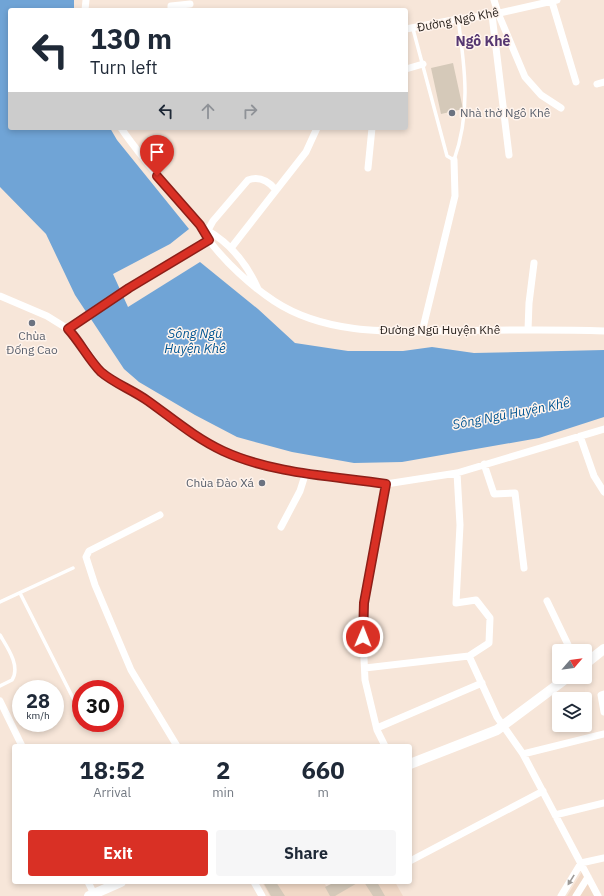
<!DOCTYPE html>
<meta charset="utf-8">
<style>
body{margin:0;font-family:"IBM Plex Sans",sans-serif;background:#f6f6f7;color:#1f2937;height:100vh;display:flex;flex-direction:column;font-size:15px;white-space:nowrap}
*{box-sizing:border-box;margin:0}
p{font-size:13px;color:#747a83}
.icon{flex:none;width:22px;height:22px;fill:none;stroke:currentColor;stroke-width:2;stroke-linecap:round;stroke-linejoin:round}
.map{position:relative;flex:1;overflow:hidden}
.details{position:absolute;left:12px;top:744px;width:400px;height:140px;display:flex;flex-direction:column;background:#fff;border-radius:4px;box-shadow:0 2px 6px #0003}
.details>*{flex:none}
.top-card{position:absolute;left:8px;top:8px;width:400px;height:122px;border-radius:4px;box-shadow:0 2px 6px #0003;background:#fff;color:#1f2937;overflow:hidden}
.needle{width:26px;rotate:62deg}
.controls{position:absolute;left:552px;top:644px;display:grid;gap:8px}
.controls a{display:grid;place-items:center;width:40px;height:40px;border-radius:4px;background:#fff;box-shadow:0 2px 6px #0003;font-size:20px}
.speed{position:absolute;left:12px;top:680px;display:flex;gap:8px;font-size:20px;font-weight:700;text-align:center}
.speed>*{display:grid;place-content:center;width:52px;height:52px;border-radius:50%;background:#fff;box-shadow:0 2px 6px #0003;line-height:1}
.speed small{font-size:10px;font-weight:400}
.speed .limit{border:6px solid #d22;background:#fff;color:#111}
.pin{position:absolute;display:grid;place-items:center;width:34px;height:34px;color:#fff;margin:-41px -17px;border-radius:50% 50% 50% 0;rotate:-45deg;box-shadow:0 0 4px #0007}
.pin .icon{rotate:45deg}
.me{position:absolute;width:44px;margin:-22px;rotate:1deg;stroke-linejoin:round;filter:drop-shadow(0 0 3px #0008)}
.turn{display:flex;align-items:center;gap:14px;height:84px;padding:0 16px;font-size:18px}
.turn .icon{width:52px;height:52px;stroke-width:2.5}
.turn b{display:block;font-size:28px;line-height:34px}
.lanes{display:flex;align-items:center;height:38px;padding:0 16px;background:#0003;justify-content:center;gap:20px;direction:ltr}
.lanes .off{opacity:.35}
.eta{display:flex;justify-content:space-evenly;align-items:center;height:68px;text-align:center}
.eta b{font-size:24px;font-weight:700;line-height:28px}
.primary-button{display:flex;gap:8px;margin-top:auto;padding:8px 16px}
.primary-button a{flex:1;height:46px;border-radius:4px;background:#d93025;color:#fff;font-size:16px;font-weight:700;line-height:46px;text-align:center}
.primary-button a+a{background:#f6f6f7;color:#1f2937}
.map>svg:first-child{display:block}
.built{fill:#f1d9c7}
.water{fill:#70a4d6}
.building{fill:#d5c9b9}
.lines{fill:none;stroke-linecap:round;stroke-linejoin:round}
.lane{stroke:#fff;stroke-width:3.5}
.street{stroke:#fff;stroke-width:7}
.secondary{stroke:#fff;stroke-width:10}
.oneway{fill:#9d9a98}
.route-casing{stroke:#8d1f18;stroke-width:10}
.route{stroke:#d93025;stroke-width:7}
.worship-dot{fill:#6b7280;stroke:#fff4ed;stroke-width:1.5}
.labels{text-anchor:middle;stroke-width:3;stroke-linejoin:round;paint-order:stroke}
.street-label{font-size:12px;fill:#251e1a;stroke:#fff4ed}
.worship-label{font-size:12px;fill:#5b616d;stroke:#fff4ed;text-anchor:start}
.water-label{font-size:13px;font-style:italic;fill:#005593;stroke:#fff4ed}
.quarter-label{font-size:14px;font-weight:bold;fill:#553671;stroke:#fff4ed}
</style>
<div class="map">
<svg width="604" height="896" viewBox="0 0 604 896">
<rect width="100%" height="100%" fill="#f7e6d9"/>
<path class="built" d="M585,867l15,29h-33z
M262,882h62l3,6 12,-6h56l8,14h-133z"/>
<path class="water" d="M0,0h74v10h-64v118h100l7,12 72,89 -19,15 -57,30 15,33 72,-45 58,47 37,34 53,8h55l29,-4 42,6 130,-3v67l-65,21 -137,24 -48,1 -62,-11 -55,-15 -42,-22 -56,-33 -15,-13 -49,-74 -29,-61 -46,-47z"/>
<path class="building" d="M453,63l10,46 -22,5 -10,-46z
M263,882h13l9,14h-14z
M335,882h24l-24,14h-5l-5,-9z
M364,882h13l8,14h-12z"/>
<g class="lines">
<path class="lane" d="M413,29l34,127 7,4c17,-47 11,-93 4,-141
M20,593l57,113
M0,602l73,-34
M0,635c7,12 21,31 12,45l-12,6"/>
<path class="street" d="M494,0l4,13 27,64 16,18 20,13
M552,2l24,80
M85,10l1,-10
M171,10v-4l19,-2
M492,15l17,140
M406,29l52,-10 33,-4 66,-15
M406,69l17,-5
M597,84l7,-2
M121,128c23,34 51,64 78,96 3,5 6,10 9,15 17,23 43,47 66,62 50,33 113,31 170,30 53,-1 107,-2 160,0
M368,168l4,-40
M205,229c24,13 42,35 53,60
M208,230l5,-9 35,-41c11,-4 20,1 27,9
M231,248l75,-96 11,-24
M0,296l47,20 21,13 13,14 21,29 33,20 63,46 25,14 32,11 31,6 100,15 71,-11 147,-44
M68,329l61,-41 80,-48
M528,330l1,-27 5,-40
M422,332l33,-136 -1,-36
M580,436l14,40 10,16
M484,464l10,30 21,-1 9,75
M457,473l3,52 -4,78 20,-3 14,18 -1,25 -20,13 28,61 26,37 75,142
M160,515l-71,36 -3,6 9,28 36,85 46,76
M281,527l19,-36 6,-19
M547,601l24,50
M365,668l104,-12
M604,694l-3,1 3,17
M0,701l22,45
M377,728l105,-45
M385,746l-8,-16 -12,-50 -2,-43 1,-34 22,-119
M523,754l81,-20
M555,815l49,-12
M410,861l133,-70
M88,882l6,12
M254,882l8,14
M561,896l20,-33 23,-5
M576,896l12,-19"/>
<path class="secondary" d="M585,664l19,-15
M410,764l87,-34 71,-53
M89,896l32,-14"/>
</g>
<defs><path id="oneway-solid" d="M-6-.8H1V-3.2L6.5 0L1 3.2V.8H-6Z"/></defs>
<use class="oneway" href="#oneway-solid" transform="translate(571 880) rotate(122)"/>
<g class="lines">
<defs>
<path id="route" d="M157,176l43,49 9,15 -80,48 -61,41c12,13 21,31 33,43 14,12 32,18 47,29 24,17 47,37 75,50 50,23 110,25 163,33l-22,119 -1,34"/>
</defs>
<use href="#route" class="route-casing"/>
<use href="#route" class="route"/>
</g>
<g class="worship-dot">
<circle cx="452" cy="113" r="4"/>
<circle cx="32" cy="323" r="4"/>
<circle cx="262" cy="483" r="4"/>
</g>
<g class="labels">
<g class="street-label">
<text transform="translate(458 20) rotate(-11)" y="4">Đường Ngô Khê</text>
<text x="440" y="334">Đường Ngũ Huyện Khê</text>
</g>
<g class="worship-label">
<text x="460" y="117">Nhà thờ Ngô Khê</text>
<text x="32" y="340" text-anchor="middle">Chùa<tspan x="32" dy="14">Đống Cao</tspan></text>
<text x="254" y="487" text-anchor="end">Chùa Đào Xá</text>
</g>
<g class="water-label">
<text x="195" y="338">Sông Ngũ<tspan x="195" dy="15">Huyện Khê</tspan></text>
<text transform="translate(511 413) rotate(-11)" y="5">Sông Ngũ Huyện Khê</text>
</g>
<g class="quarter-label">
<text x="483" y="46">Ngô Khê</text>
</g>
</g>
</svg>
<div class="controls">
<a><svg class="needle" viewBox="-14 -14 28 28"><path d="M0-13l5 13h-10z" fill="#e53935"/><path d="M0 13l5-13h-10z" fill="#747a83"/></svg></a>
<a><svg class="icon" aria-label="layers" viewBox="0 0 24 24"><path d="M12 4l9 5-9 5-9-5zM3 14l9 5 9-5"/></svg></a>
</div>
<div class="speed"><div>28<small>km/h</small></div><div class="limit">30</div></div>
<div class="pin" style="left:157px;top:176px;background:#d93025"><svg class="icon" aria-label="arrive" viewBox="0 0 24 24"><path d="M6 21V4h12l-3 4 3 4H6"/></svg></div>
<svg class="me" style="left:363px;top:637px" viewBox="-20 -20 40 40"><circle r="17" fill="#d93025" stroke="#fff" stroke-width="3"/><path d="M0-11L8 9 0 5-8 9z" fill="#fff"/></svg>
<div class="top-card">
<div class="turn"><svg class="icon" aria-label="left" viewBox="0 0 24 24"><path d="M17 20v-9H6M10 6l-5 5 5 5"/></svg><div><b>130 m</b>Turn left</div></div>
<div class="lanes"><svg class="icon" aria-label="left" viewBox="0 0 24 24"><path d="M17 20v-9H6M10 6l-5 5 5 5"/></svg><svg class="icon off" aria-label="ahead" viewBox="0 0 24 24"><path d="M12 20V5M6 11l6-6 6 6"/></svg><svg class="icon off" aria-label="right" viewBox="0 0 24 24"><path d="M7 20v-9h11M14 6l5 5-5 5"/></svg></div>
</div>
<section class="details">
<div class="eta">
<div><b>18:52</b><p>Arrival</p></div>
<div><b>2</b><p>min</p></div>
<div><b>660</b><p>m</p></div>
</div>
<div class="primary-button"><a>Exit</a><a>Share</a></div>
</section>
</div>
